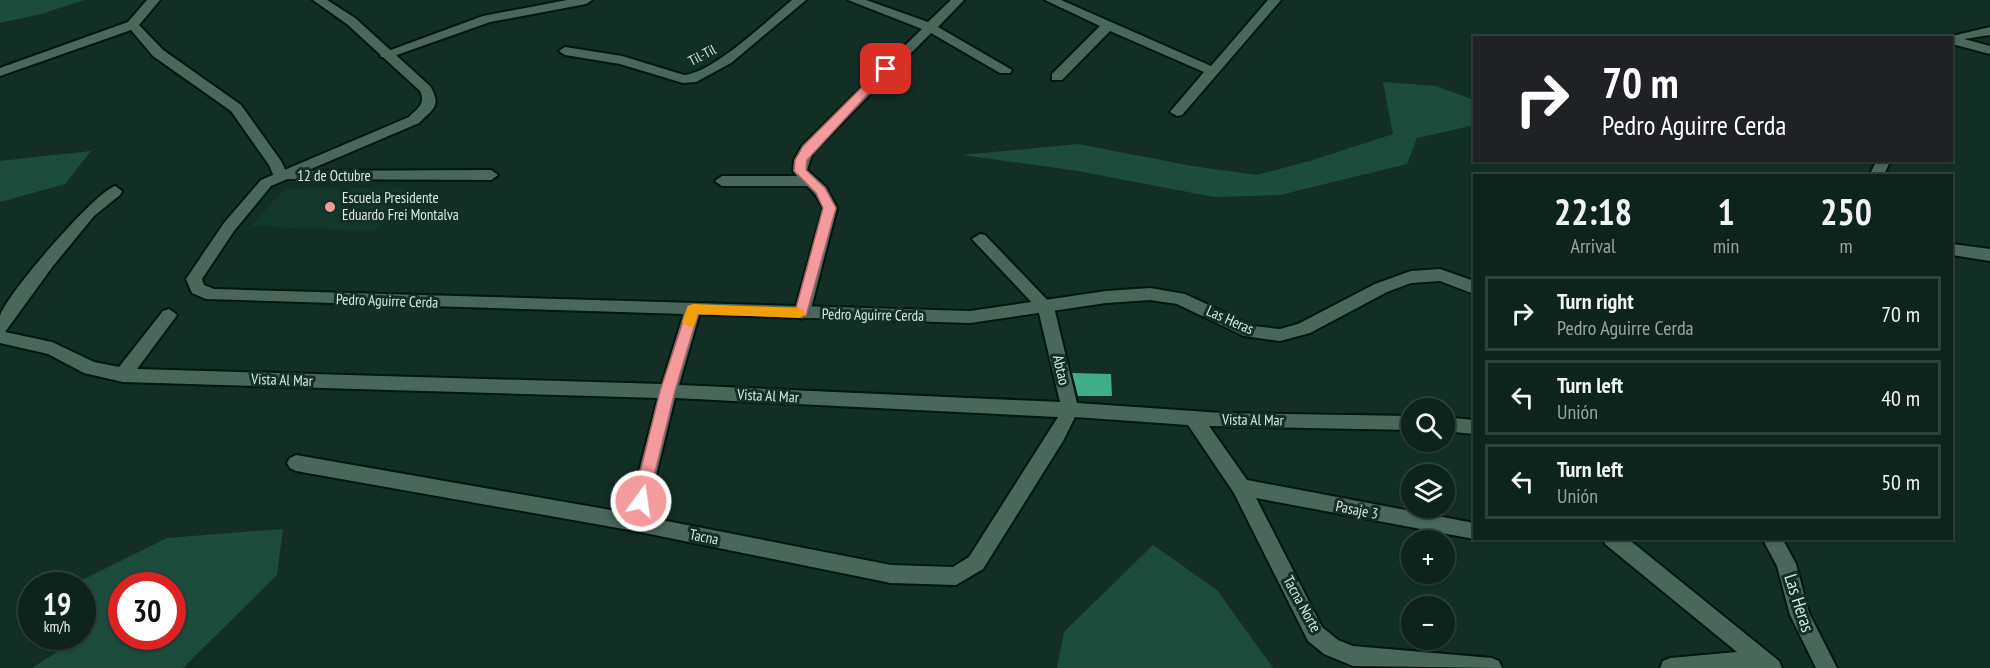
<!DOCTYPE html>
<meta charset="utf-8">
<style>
body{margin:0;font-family:"PT Sans Narrow",sans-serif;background:#172b25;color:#f1f3f6;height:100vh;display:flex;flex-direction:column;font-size:22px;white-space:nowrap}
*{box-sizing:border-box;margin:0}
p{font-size:20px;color:#9ba4a3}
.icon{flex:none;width:33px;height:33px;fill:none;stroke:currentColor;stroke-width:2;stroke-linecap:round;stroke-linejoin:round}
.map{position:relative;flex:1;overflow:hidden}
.drawer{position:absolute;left:1473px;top:174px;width:480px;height:366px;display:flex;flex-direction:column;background:#0e231c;border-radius:0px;box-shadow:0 2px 4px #0004,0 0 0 2px #2e403b}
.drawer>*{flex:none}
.top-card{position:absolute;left:1473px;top:36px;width:480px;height:126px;border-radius:0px;box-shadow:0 2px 4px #0004,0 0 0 2px #2e403b;background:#202124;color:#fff;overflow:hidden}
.tools{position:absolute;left:1401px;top:398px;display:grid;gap:12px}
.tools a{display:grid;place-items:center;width:54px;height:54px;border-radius:50%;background:#0e231c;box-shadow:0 2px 4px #0004,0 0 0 2px #2e403b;font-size:30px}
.speed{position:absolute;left:18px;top:572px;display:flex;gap:12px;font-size:30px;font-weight:700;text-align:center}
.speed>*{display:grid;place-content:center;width:78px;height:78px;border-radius:50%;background:#0e231c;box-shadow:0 2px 4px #0004,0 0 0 2px #2e403b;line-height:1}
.speed small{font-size:15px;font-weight:400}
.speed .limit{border:9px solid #d22;background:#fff;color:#111}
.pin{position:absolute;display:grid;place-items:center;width:51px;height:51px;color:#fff;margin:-26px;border-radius:12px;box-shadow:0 3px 9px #0006}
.me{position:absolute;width:66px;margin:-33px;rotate:14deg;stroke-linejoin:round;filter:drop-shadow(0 0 4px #0008)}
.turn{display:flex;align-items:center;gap:21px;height:126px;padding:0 30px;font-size:27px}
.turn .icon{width:78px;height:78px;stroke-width:2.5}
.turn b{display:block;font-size:42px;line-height:51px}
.eta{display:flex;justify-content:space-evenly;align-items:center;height:102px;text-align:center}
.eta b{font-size:36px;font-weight:700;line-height:42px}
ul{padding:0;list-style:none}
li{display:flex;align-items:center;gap:18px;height:75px;margin:0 12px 9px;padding:0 18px;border:3px solid #2e403b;border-radius:0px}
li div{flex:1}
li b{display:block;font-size:22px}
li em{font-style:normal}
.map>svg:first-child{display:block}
.built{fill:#12382b}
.green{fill:#1c4d3c;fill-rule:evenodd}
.building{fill:#40ac88}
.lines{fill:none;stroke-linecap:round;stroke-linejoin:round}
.minor-casing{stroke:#00170e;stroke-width:4}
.tertiary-casing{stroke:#00170e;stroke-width:4}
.minor{fill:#4a675b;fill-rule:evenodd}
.tertiary{fill:#4a675b;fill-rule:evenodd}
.route{fill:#f59b9e;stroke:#9f6567;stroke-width:1.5}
.slow{fill:#f59e0b}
.poi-dot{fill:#f59b9e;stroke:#132f25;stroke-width:2}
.labels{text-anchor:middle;stroke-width:6;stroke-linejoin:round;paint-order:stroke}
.far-street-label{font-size:14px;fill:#d8e9e1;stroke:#132f25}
.street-label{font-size:15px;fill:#d8e9e1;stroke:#132f25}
.poi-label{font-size:15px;fill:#d8e9e1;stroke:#132f25;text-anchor:start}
.near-street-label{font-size:18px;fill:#d8e9e1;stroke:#132f25}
</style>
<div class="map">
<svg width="1990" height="668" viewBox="0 0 1990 668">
<rect width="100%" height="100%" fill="#132f25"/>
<path class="built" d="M405,188l-29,43 -125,-5 33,-37z"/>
<path class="green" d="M0,0h84l-43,14 -41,9z
M1383,82l53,4 38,14v25l-57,13 -10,26 -127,31 -66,2 -136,-26 -115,-16 115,-11 114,22 65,9 56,-15 80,-26z
M91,151l-26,33 -65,18v-41z
M283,529l-6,46 -94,93h-151l36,-23 11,-3 -1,-6h4v-51l-6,-2 91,-45zM122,585h50v51h-50z
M1153,545l64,45 56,78h-216l7,-36z"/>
<path class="building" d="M1072,373l39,1 1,22h-34z"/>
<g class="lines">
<defs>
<path id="minor" d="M147,0h13l-21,25 24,25 78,55 40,56 5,10 205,-1 7,5 -7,5 -216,-1 -6,-14 -38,-54 -78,-55 -22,-26 -131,46v-8l128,-46z
M567,0h25l-6,4 -96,18 -99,35h-10l-1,-3 103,-38z
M792,0h14l-75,63 -35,19 -13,1 -63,-19 -55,-9 -6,-4 6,-4 57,9 62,19c29,-2 84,-55 108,-75z
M848,0h18l62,22 23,-22h13l-26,27 74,43 -2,3h-10l-69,-40 -118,119 -6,18 19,17 11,21 -27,105 -8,6 -8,-6 29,-105 -8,-14 -8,-8h-85l-7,-5 7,-5h75l-4,-5 1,-11 8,-14 120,-117z
M1045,0h16l150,66 57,-66h13l-99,115 -5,1 -7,-4 34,-40 -94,-41 -48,49h-10v-6l48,-48z
M115,186l7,5 -2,4 -26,21 -41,50 -48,66 47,10 42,20 25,5 44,-56 6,-2 8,6 -40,54 525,15 23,-75 8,-6 8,6 -22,76 381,17 -22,-93 -66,-70 8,-5 5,1 69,72 23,96 145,10 190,3v14l-203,-4 38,54 227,43 2,15 -2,1 -218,-41 66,129 16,13 15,6 139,12 7,3 3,7 -149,-2 -29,-12 -16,-13 -74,-148 -46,-68 -113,-8 -12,24 -80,128 -27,16 -65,-2 -256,-52 -339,-60 -6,-3 -3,-5 3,-5 6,-3 332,58 30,-115 -535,-16 -39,-9 -36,-19 -48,-11c0,-8 0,-19 0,-27 5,-20 95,-124 115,-130zM675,398l383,19 -89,140 -16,10 -62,-2 -245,-48z
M1444,417l30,3v14l-30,-3z
M1603,538h24l152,123 3,7h-122l3,-7 7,-3 67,-6 -132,-108z"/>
<path id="tertiary" d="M313,0h14l28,18 75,68c12,20 3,23 -11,37l-148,63 -37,45 -32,48 2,6 10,4 756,22 136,-20 44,-3 35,6 68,32 27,3 18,-5 77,-40 36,-13 29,-2 34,12v13l-34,-13 -29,2 -24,9 -77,41 -30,8 -36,-5 -67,-32 -27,-4 -44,3 -136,20 -764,-24 -14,-6 -6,-14 38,-56 37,-43 148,-63c9,-9 17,-13 11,-26l-73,-67z
M1990,27v8l-26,4 26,7v8l-38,-10v-6h-8z
M1877,160h14l-8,16h-14z
M1952,244l38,5v12l-38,-6z
M1762,538h20l14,26 13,49 28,55h-21l-26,-53 -13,-49z"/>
</defs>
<use href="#minor" class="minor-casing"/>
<use href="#tertiary" class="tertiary-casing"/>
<use href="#minor" class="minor"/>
<use href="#tertiary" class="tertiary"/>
</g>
<path class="route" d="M882,67l9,2 -84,91 -1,10 19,18 11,20 -30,108 -108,-2 -23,77 -27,110 -7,7 -6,-2 -2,-5 27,-110 28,-85 108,2 27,-100 -7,-15 -22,-22 1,-11 8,-14z"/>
<path class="slow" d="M693,304l107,4 6,5 -6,5 -102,-4 -4,12 -5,1 -7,-5 6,-16z"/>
<circle class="poi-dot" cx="330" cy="207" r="6"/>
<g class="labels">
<g class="far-street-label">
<text transform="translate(702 55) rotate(-28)" y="5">Til-Til</text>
</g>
<g class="street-label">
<text x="334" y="181">12 de Octubre</text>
<text transform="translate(387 301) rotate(2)" y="5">Pedro Aguirre Cerda</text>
<text transform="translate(873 315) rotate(1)" y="5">Pedro Aguirre Cerda</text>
<text transform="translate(1230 320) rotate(24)" y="5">Las Heras</text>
<text transform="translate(1061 370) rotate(77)" y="5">Abtao</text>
<text transform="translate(282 380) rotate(2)" y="5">Vista Al Mar</text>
<text transform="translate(768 396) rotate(3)" y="5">Vista Al Mar</text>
<text transform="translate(1253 420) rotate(1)" y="5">Vista Al Mar</text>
<text transform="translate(1357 510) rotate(11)" y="5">Pasaje 3</text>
<text transform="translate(704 537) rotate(11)" y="5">Tacna</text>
<text transform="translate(1302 604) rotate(61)" y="5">Tacna Norte</text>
</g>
<g class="poi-label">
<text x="342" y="203">Escuela Presidente<tspan x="342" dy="17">Eduardo Frei Montalva</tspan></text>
</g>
<g class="near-street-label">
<text transform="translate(1799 603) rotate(72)" y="6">Las Heras</text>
</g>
</g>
</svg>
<div class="tools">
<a><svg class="icon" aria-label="search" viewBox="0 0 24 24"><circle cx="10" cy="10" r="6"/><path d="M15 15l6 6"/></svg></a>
<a><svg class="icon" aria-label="layers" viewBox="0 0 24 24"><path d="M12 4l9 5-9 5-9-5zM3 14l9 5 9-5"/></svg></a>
<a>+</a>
<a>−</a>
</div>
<div class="speed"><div>19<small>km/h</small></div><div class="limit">30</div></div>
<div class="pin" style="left:886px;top:69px;background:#d93025"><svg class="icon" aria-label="arrive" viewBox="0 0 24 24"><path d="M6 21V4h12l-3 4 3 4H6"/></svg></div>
<svg class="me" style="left:641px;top:501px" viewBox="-20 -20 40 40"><circle r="17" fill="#f59b9e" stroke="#fff" stroke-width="3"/><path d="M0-11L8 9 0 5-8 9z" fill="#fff"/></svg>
<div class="top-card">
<div class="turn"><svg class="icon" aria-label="right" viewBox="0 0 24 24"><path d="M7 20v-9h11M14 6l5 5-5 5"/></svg><div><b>70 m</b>Pedro Aguirre Cerda</div></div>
</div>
<section class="drawer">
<div class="eta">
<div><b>22:18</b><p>Arrival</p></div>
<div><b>1</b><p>min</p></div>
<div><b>250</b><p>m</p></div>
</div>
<ul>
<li><svg class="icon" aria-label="right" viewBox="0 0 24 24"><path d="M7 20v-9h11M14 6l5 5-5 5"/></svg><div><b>Turn right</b><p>Pedro Aguirre Cerda</p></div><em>70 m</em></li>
<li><svg class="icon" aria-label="left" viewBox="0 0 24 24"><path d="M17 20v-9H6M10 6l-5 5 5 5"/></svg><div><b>Turn left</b><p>Unión</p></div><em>40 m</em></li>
<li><svg class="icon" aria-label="left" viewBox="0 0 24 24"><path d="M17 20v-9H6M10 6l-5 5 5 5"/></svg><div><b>Turn left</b><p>Unión</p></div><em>50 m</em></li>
</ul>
</section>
</div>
